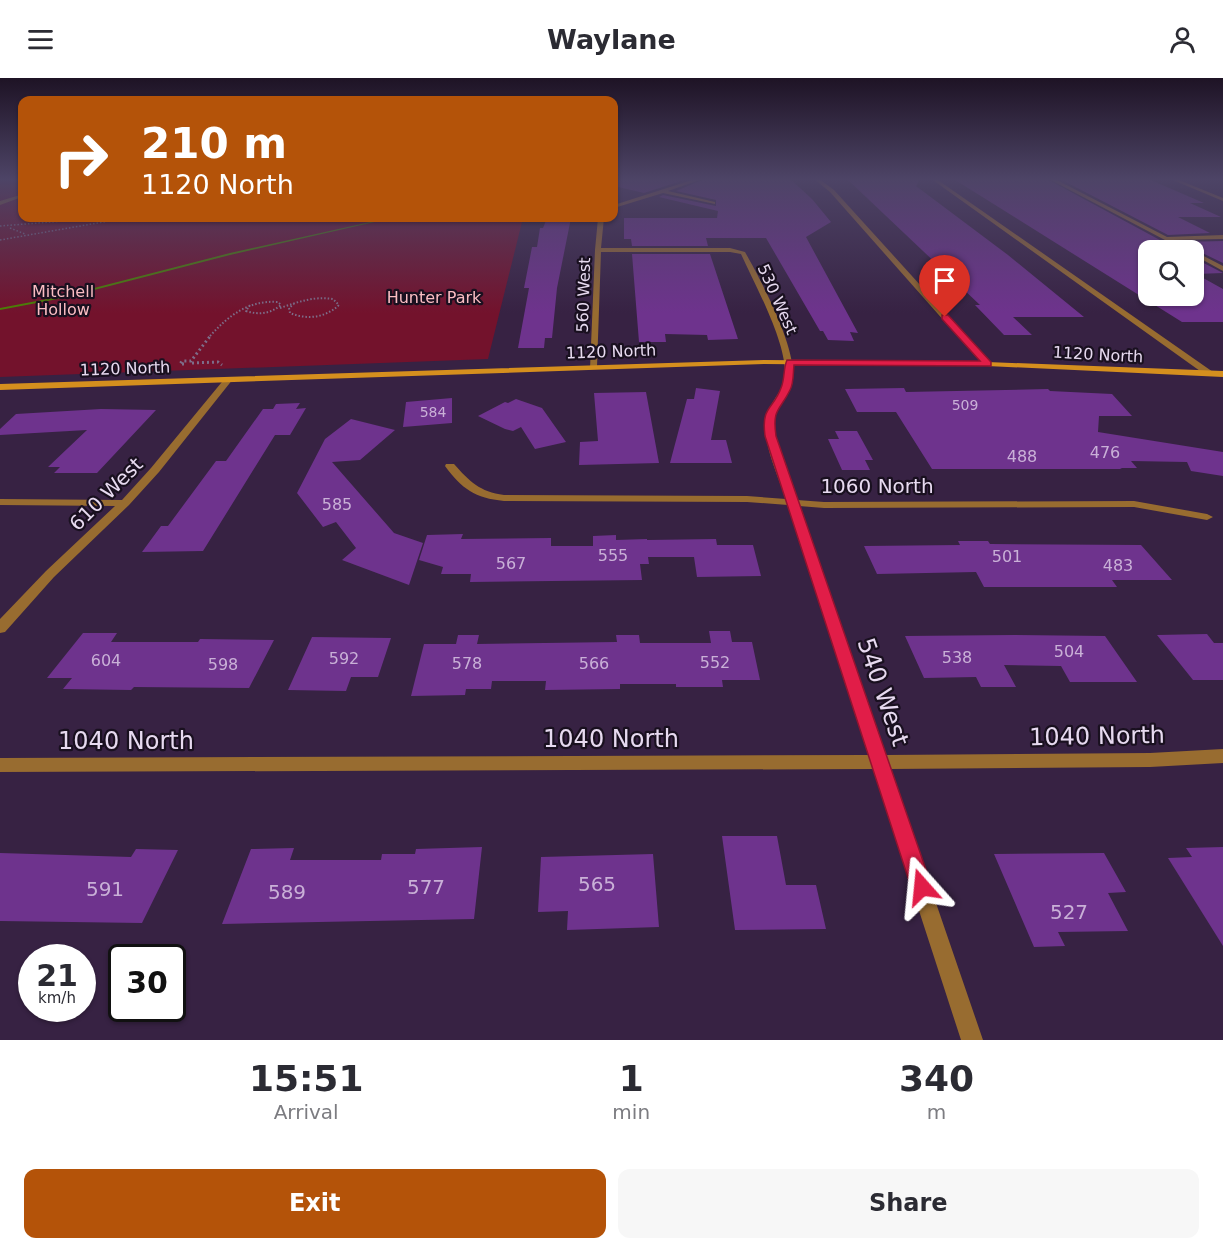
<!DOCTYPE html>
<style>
body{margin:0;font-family:"DejaVu Sans",sans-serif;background:#f7f7f7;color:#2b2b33;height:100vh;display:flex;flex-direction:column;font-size:22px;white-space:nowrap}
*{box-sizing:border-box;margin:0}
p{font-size:20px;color:#7c7c81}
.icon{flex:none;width:33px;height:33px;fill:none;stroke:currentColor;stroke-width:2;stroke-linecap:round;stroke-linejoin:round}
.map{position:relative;height:962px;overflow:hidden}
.drawer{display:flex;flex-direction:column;background:#fff;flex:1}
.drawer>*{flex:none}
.top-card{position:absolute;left:18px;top:18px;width:600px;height:126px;border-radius:12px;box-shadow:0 2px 4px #0004;background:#b45309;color:#fff;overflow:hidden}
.buttons{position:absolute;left:1138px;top:162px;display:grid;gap:12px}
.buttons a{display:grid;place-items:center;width:66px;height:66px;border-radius:12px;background:#fff;box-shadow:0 2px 4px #0004;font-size:30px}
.speed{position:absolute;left:18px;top:866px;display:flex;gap:12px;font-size:30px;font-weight:700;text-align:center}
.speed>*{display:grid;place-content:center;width:78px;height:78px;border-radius:50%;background:#fff;box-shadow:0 2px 4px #0004;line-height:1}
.speed small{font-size:15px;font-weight:400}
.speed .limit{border:3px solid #111;border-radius:9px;background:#fff;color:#111}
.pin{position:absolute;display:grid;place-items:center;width:51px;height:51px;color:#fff;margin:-62px -26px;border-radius:50% 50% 50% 0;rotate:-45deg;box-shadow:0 0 6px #0007}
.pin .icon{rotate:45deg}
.me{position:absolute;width:66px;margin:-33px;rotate:342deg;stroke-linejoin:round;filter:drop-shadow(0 0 4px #0008)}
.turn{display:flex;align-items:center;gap:21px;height:126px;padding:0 24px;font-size:27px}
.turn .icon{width:78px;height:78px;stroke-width:2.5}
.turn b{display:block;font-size:42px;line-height:51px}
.eta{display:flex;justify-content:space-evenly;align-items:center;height:102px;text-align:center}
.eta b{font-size:36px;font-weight:600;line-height:42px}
.primary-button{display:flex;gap:12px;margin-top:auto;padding:12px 24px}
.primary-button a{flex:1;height:69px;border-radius:12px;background:#b45309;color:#fff;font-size:24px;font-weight:600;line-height:69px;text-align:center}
.primary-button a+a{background:#f7f7f7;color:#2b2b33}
header{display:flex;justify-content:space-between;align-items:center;height:78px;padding:0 24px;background:#fff;font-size:27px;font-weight:600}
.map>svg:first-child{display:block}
.green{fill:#73122c}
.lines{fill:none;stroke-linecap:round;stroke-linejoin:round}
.stream{fill:#4b8003;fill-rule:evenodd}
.building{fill:#6e338d}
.path-far2{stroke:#7e6d89;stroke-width:1.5;stroke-dasharray:1.5 2;stroke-linecap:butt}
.path-far1{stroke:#7e6d89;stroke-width:2;stroke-dasharray:1.5 2;stroke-linecap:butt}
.path{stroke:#7e6d89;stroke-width:3;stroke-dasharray:2 3;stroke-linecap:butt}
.lane{fill:#986c30;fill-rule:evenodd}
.street{fill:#986c30;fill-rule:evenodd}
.secondary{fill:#d58f1e;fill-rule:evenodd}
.route{fill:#e11d48;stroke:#92132f;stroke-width:1.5}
.labels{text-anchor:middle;stroke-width:4.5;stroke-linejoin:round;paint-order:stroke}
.far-number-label{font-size:14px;fill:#c9b0d7}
.far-park-label{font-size:16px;fill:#fbbdc3;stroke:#19101f}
.far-street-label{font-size:16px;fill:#e7daf0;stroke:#19101f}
.number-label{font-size:16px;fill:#c9b0d7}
.street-label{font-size:20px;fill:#e7daf0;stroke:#19101f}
.near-number-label{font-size:20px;fill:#c9b0d7}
.near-street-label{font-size:24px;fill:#e7daf0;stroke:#19101f}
</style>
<header><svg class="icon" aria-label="menu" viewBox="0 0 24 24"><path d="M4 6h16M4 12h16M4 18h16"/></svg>Waylane<svg class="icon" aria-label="person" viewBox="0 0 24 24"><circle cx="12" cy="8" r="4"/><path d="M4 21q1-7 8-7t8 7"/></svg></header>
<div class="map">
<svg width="1223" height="962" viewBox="0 0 1223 962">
<rect width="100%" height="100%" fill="#372243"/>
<path class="green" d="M0,100h22v40h501l-35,141 -488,18z"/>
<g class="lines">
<path class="stream" d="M388,140h4l-162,37 -167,43 -63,12v-2l63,-12 167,-43z"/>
</g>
<path class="building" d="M614,100h76l-46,15 -30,-7z
M707,100h82l23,21 19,23 -25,15 52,96 -8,-1 4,9 -26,-1 -5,-9h-3l-54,-93h-60l2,8h-76l-1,-7h-7v-21h93l1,-7 -59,-14 4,-2 53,11v-6l-40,-9z
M921,100l-5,8 92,69 76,62h-71l19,18h-28l-29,-30h5l-133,-126z
M952,100h93l126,68h-22v50h45v-38l29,15 -27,1 27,15v33h-41z
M1058,100h88l58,25h-14l31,14h-43l32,16 -42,2z
M547,140h24l-14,70 -5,50h-7l-1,10h-26l11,-60h-5l8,-41h5l3,-19h3z
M1223,163v22l-29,-14v-3l-13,-4z
M632,176h78l28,85 -30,1 -1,-5 -42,-1 1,8h-27z
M696,310l24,3 -9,49h15l6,23h-62l17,-64h7z
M904,310l2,4 142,-3 2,2 62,3 20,22h-33l-1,16 125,20v24l-32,-5 -4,-9 -56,-1 6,7h-17l2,1h-190l-36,-57h-39l-12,-23z
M646,314l13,71 -80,2 1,-23 18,-1 -4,-48z
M452,320v25l-49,4 3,-25z
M516,321l26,9 24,34 -31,7 -14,-22 -8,4 -8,-2 -27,-13 27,-14 3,1z
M300,325l-4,6 10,-1 -16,27h-15l-72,116 -61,1 19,-26h7l48,-65h10l37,-52h10l3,-5z
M101,331l55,1 -59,63h-43l6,-6h-12l39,-37 -87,5v-6l16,-15z
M351,341l44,11 -35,30 -28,2 62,71 29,10 -14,42 -67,-25 14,-12 -20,-26 -13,5 -26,-34 28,-54z
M835,353h22l16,29h-8l5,10h-28l-14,-31h11z
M463,456l-2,5 90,-1v8h42v-10l23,-1v5l31,-1v8v-7l69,-1 1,6h36l8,31 -64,1 -3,-20h-46l1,7h-9l2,16 -172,2 1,-8h-30l2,-7 -24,-7 8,-25z
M958,463h30l2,3 151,1 31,35h-60l5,7h-133l-8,-15 -99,2 -13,-28 96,-1z
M709,553h21l2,11h20l8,38h-38l1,7h-47v-3h-56v5l-75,1 1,-9h-54l-1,8h-25l-1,6 -54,1 13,-52h32l2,-9h21l-2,9 140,-2 -1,-7h23l1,8h71z
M83,555h34l-6,9h87l2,-3 74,1 -25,48 -115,-1 -3,3 -68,-1 9,-11h-25z
M1207,556l7,9h9v37h-30l-36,-45z
M1013,557l92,1 32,46h-67l-9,-16 -57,-1 12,22h-35l-5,-10 -52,1 -19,-42z
M312,559l79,1 -13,39h-27l-5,14 -58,-1z
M722,758h55l9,49h30l10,44 -91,1z
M482,769l-8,72 -252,5 29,-75 43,-1 -4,12h91l1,-6h33l1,-5z
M1223,769v99l-55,-88 24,-1 -6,-9z
M136,771l42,1 -36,73 -142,-2v-68l131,4z
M1104,775l22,39 -18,1 20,38 -70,1 7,14 -31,1 -40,-93z
M653,776l6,73 -92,3 1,-19 -30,1 3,-55z"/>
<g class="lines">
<path class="path-far2" d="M0,148l102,-8
M10,150l15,6
M0,162l126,-22"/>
<path class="path-far1" d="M280,230c18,-6 34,-12 53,-9l6,6c-14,13 -32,15 -49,8l-1,-5 5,-4
M210,258c19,-21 39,-36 68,-34l3,3c-11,9 -22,10 -35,6l4,-6"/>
<path class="path" d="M192,285l26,-1 4,3
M184,286h-4l2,-3h9l20,-26"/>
<path class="lane" d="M20,117h2v2l-22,8v-4z"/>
<path class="street" d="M698,100h7l-37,13 47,11v2l-52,-11 -49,15v-3z
M813,100h5l16,12 156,172v4h-6l-154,-174z
M930,100h5l278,194v4h-6z
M1047,100h6l114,59 56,-2v4l-51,1 19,10h-7z
M1168,100h6l49,20v3z
M598,140h6l-3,30h129l15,4c16,28 49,91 48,123 0,16 -14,26 -18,41 -5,23 14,61 22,84l27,2 310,-1 73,13 6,3 -6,3 -73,-13 -310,1 -25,-2 86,249 265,-2 73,-4v14l-73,4 -260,2 93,271h-22l-88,-271 -873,3v-14l869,-3 -81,-250 -41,-3 -243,-1c-29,-3 -42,-12 -59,-35l1,-2h8c15,17 26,28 50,31l243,1 39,3c-8,-23 -26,-61 -19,-84 4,-15 17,-24 18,-41 1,-33 -30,-89 -44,-120l-11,-2h-129l-4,115 -7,2 5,-119z
M1194,173l29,15v5l-29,-16z
M226,299l7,2 -74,93 -30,33 -75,72 -49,55 -5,1v-14l46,-48 69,-65 -115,-1v-6l122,1 29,-32z"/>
<path class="secondary" d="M764,282l223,2 236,9v6l-236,-11 -223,-2 -764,26v-6z"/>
</g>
<linearGradient id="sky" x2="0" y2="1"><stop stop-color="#1e1325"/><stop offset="0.43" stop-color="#4d4466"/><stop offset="1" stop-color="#4d4466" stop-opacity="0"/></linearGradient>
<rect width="1223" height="235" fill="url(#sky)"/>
<path class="route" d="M942,237h6l43,47v4l-197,-1c-1,8 0,18 -4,25 -10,21 -18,18 -14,46l156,451 -3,8 -7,3 -8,-3 -3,-8 -146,-451c-4,-30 8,-26 16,-48 4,-9 2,-19 6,-28l193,1 -38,-42z"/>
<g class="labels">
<g class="far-number-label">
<text x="965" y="332">509</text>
<text x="433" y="339">584</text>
</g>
<g class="far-park-label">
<text x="63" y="219">Mitchell<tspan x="63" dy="18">Hollow</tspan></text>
<text x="434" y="225">Hunter Park</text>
</g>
<g class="far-street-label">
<text transform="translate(583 217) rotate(-88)" y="6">560 West</text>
<text transform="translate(778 221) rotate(66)" y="6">530 West</text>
<text transform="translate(611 273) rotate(-2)" y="6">1120 North</text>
<text transform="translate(1098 276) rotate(3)" y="6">1120 North</text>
<text transform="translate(125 290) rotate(-2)" y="6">1120 North</text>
</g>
<g class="number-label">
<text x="1105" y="380">476</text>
<text x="1022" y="384">488</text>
<text x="337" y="432">585</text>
<text x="613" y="483">555</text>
<text x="1007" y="484">501</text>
<text x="511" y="491">567</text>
<text x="1118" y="493">483</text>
<text x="1069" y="579">504</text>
<text x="957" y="585">538</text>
<text x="344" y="586">592</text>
<text x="106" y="588">604</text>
<text x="715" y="590">552</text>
<text x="467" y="591">578</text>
<text x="594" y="591">566</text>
<text x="223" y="592">598</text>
</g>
<g class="street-label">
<text x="877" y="415">1060 North</text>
<text transform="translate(106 416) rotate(-45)" y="7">610 West</text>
</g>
<g class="near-number-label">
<text x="597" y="813">565</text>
<text x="426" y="816">577</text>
<text x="105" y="818">591</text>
<text x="287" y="821">589</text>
<text x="1069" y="841">527</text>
</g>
<g class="near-street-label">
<text transform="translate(883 614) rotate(71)" y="8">540 West</text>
<text transform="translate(1097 658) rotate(-1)" y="8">1040 North</text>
<text x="611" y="669">1040 North</text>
<text x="126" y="671">1040 North</text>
</g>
</g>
</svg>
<div class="buttons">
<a><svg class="icon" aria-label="search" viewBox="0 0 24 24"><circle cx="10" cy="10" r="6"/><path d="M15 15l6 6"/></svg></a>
</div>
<div class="speed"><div>21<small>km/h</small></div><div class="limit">30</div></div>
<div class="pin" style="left:945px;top:239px;background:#d93025"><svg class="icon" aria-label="arrive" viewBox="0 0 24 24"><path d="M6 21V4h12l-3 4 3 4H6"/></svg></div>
<svg class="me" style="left:922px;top:809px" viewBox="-20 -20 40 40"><path d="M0-17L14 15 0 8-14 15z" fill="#e11d48" stroke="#fff" stroke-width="4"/></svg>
<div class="top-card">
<div class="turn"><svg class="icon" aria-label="right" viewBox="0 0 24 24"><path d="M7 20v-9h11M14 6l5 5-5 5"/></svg><div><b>210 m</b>1120 North</div></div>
</div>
</div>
<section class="drawer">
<div class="eta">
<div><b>15:51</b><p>Arrival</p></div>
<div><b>1</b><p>min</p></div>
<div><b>340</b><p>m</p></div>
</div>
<div class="primary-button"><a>Exit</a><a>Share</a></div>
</section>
